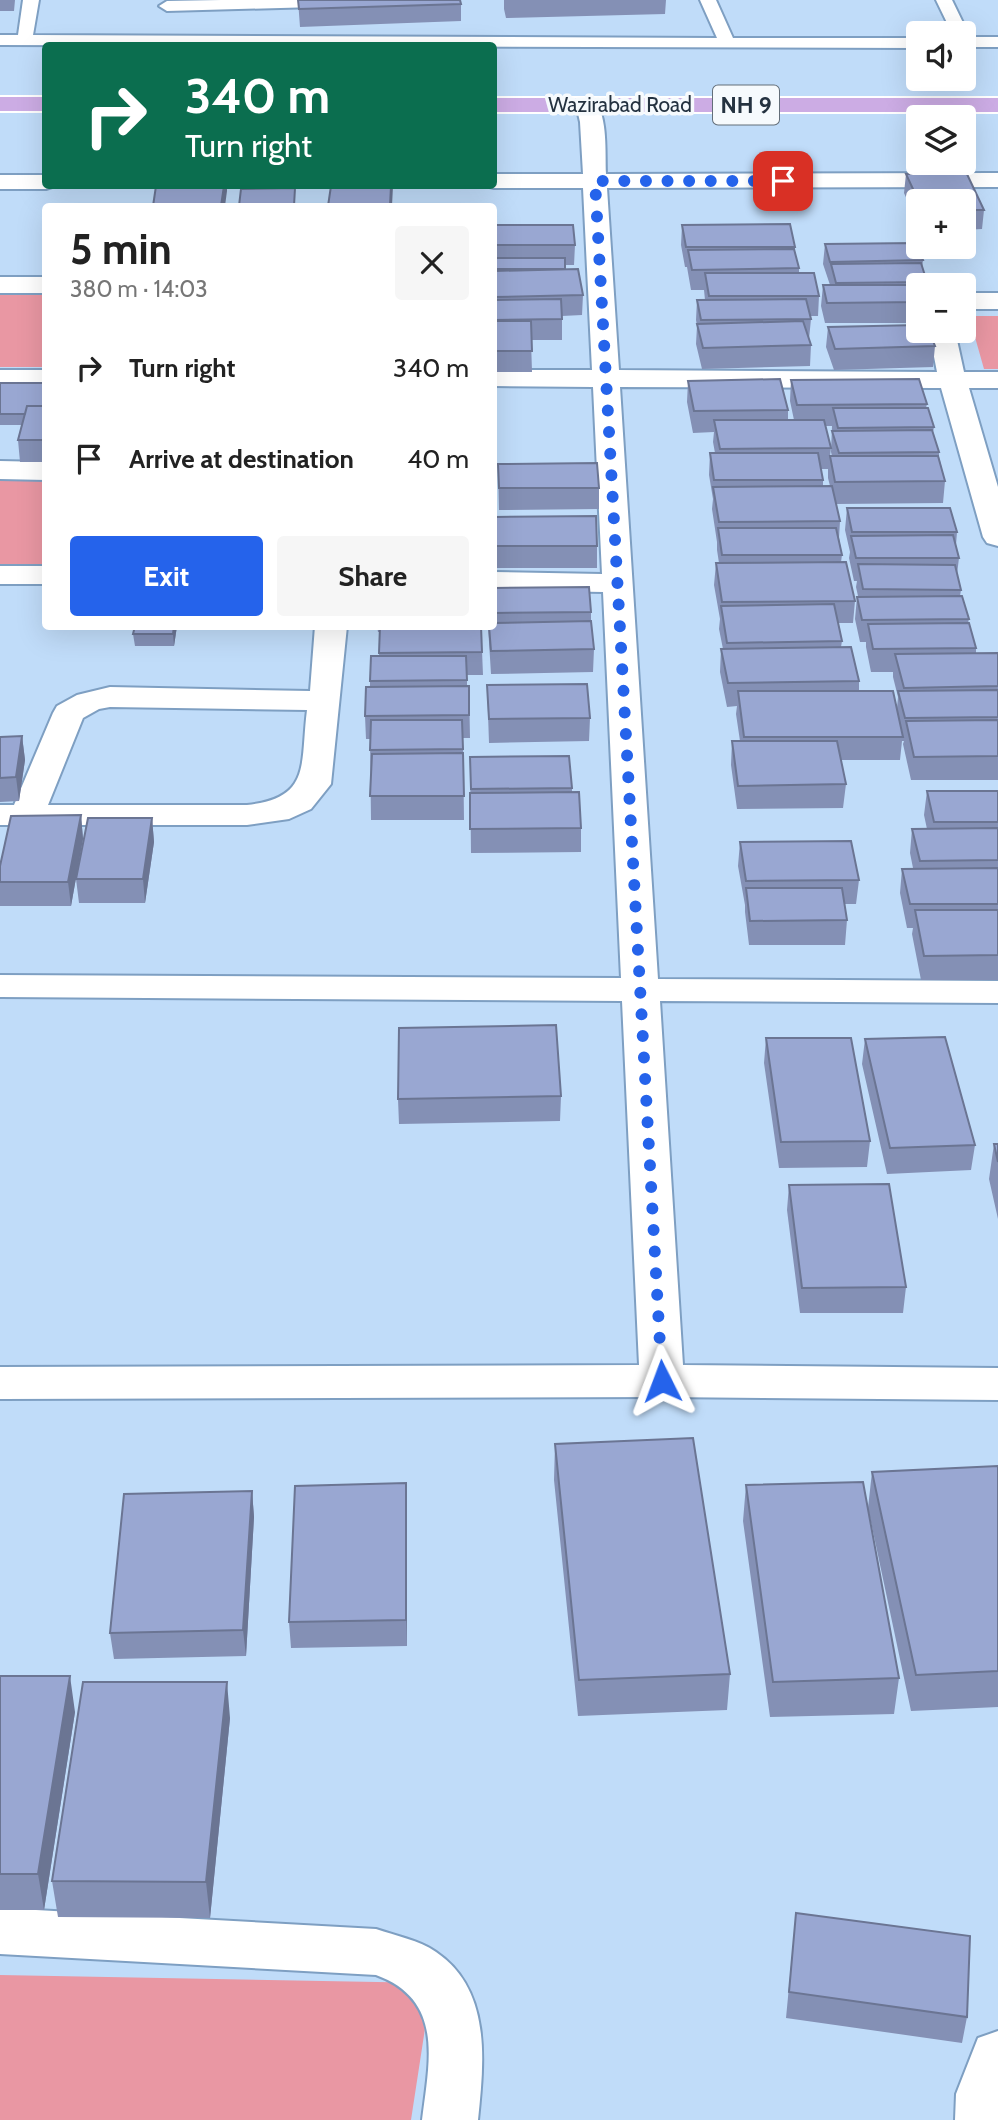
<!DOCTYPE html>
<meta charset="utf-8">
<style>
body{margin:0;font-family:Cabin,sans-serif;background:#f6f6f6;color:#222;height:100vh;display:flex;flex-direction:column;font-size:26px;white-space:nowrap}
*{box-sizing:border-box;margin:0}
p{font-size:23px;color:#767676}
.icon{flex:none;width:38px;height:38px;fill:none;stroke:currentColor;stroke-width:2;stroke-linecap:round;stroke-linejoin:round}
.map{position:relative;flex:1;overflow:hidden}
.side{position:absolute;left:42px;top:203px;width:455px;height:427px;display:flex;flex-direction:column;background:#fff;border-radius:7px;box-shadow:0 7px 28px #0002}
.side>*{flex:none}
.top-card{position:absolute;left:42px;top:42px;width:455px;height:147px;border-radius:7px;box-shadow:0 7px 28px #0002;background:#0b6e4f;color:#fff;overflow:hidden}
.buttons{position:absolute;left:906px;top:21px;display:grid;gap:14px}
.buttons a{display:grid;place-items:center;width:70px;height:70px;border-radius:7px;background:#fff;box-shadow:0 7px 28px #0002;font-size:35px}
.pin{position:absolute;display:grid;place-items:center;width:60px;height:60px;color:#fff;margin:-30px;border-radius:14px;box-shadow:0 4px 10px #0006}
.me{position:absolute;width:77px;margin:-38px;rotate:357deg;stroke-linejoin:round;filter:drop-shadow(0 0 5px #0008)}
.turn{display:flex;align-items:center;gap:24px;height:147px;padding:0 28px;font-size:32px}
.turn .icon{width:91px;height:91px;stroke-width:2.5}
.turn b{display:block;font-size:49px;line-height:60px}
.round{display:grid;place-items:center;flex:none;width:74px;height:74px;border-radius:7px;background:#f6f6f6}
.overview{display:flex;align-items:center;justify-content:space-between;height:119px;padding:0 28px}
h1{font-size:42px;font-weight:700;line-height:52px}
.primary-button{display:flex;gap:14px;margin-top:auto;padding:14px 28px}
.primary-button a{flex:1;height:80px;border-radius:7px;background:#2563eb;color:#fff;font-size:28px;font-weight:700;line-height:80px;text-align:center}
.primary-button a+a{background:#f6f6f6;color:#222}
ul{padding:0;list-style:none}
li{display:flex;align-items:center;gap:21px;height:91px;padding:0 28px}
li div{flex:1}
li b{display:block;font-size:26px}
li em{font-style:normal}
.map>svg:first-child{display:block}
.green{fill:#e997a3}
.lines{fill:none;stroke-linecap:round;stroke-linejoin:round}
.service-casing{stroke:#7e9fc2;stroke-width:4}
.minor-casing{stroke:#7e9fc2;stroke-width:4}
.trunk-casing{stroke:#fff;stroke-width:4}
.service{fill:#fff;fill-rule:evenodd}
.minor{fill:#fff;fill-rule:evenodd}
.trunk{fill:#ccace4;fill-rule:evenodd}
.wall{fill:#8490b5;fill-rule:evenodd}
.shaded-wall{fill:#6b7593}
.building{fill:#99a7d2;stroke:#6b7593;stroke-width:2}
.route{stroke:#2563eb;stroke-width:12;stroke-dasharray:0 21.6}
.labels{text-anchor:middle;stroke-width:7;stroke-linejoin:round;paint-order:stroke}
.far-street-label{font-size:21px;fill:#243240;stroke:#f6fafd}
.shield{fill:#f6fafd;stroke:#636e79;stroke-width:2}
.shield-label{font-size:23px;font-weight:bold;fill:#243240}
</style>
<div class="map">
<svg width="998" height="2120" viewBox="0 0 998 2120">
<rect width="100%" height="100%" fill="#c0dcf9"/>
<path class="green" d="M0,295h45v72h-45z
M969,316h29v53h-14z
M0,479h45v87l-45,-1z
M0,1975l432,8 -21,137h-411z"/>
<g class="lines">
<defs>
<path id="service" d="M23,0h16l-6,35 684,3 -17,-38h16l17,38h186v10l-919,-3v-10h18z
M221,0h174l-8,5 -220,6 -8,-5 8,-5z
M936,0h16l16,33 -3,3 -1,-3h-12z
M964,37h34v10h-34z"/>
<path id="minor" d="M587,98l8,2c13,19 10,52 11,74l392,-1v14l-391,1 12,182 318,2 -8,-41h26l9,41h34v16h-29l29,99v59l-11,-3 -4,-6 -42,-149 -321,-1 38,592 340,2v22l-338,-2 23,364 315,3v32l-336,-3 -662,2v-32l639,-2 -17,-364 -622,-4v-22l621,3 -18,-386 -109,-2v-18l108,2 -9,-187 -99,-1v-16h98l-9,-182h-89l-9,-2h9v-12h89l-3,-52 -4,-17 3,-5z
M0,175h46v11h9l-9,3h-46z
M0,277h46v16h-46z
M964,293h34v16h-34z
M0,370h46v16h-46z
M0,461l46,1v18l-46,-1z
M0,566h46v18h-46z
M315,626h32l-16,158 -20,25 -22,10 -42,6h-247v-20h14l39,-92 4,-7 20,-11 33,-8 200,4zM110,707l197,3c-7,54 5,88 -60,95h-199l35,-87 16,-9z
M0,1908l376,21c20,7 43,11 60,23 56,38 48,110 42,168h-56c7,-58 23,-120 -46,-145l-376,-21z
M998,2031v89h-43l1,-26 22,-56z"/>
<path id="trunk" d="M0,97h46v14h-46z
M494,98h504v14h-504z"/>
</defs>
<use href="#service" class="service-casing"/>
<use href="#minor" class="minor-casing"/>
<use href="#trunk" class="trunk-casing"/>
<use href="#service" class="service"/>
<use href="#minor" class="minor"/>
<use href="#trunk" class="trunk"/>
</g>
<path class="wall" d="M0,0h15l-1,11h-14z
M298,0l163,4v17l-161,6z
M504,0h162l-1,14 -159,4 -2,-9z
M906,174l78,36 -2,19 -18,1v-29h-45v25l-15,-33z
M494,225l81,20 -1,20h-9v5l18,25 -1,20 -20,1v24h-31l1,32h-38z
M682,225l113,22v5l4,16v5l20,23 -1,20h-8l1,3 -2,20 2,6 -1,21 -108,3 -6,-25 1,-18 -1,-6 1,-20h8l-1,-10h-13l-4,-23h-2l-4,-22z
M825,244l98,16 -1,8 5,14 -1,3h-7v17h-1l-2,21h-91l-4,-17 2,-21h7l-7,-21z
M828,327l107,19 -2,21 -99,3 -8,-23z
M791,380l136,24 -1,4 8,19 -1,5 6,20v5l6,24 -2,22 -107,1 4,17 -1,17 3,17 -1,7 14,39 -2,22h-15l4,18 -1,6 18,34v10l38,17 1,-11 -5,-20v-5h-22l-5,-25v-5h-6l-5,-23 2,-22 1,-1 -2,-9 1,-6h-3l-5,-23 1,-6 -5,-22 2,-22 110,24 -1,13 3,13 -2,16 4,16 -1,6 9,23 -1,4 8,25v5h22v127h-87l-8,-36 1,-3h-2l-2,19h-59l5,24 -3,24 -106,1 -6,-44 1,-24h8l-4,-27 1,-8 -10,1 -7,-35 1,-23h2l-4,-20 1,-10 -6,-34 2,-22h3l-2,-13v-8l-5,-33 1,-10 -4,-24 1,-22h5l-2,-11 1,-10 -21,1 -6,-31 1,-21 100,29v10h6l-4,-19zM825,426h7l-1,26 1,4h-2l1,-8zM821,469h7v9l2,8h-7v-6z
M0,383h46v79h-26l-2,-22 4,-15h-22z
M498,464l101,24v21l-100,1z
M495,517l102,29v22h-102z
M494,588l97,24v9l3,28 -1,23 -102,2 -3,-48h6z
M135,626h42l-3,20h-39l-2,-12z
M377,626h104l2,49h-16v11h2l1,52h-7l1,82h-93l-1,-81h-4l-1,-23 5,-29v-6l9,-25 1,-24h-2z
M487,685l103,33 -1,23 -100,2z
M22,736l3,24 -6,41 -19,1v-65z
M470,757l102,31v4l9,36v24l-110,1z
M927,791h71v189h-77l-9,-46 1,-6h-6l-7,-35 2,-24 11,-1 -3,-15 2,-24h15l-3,-14z
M81,815l2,24 -12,67h-71v-40z
M152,818l2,24 -9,61h-66l-3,-24z
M740,842l119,38 -3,24h-12l3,16 -2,25h-96l-4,-33v-7l-7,-39z
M766,1038l104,103 -3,26 -88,1 -15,-105z
M865,1039l110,106 -4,25 -84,4 -25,-110z
M561,1096l-1,25 -161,3 -1,-25z
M994,1144h4v75l-9,-40z
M789,1185l117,102 -3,26h-103l-13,-103z
M555,1444l175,230 -3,36 -149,6 -24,-236z
M998,1466v241l-87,4 -43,-203 4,-36z
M406,1483l1,163 -116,2 -2,-26z
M746,1485l153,193 -5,36 -124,3 -27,-196z
M252,1491l2,26 -8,139 -132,3 -4,-26z
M0,1676l75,36 -31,198h-44z
M230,1718l-20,200 -152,-1 -6,-36z
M796,1913l171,104 -5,26 -176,-25z"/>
<path class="shaded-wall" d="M224,186h3v5l-2,15h-4z
M391,186h2l-1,20h-2z
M174,626h3l-3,20 -1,-12z
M22,736l3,24 -6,41 -3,-24z
M81,815l2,24 -12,67 -3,-24z
M152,818l2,24 -9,61 -2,-24z
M406,1483v26l1,137 -1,-26z
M252,1491l2,26 -8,139 -3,-26z
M70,1676l5,36 -31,198 -6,-36z
M227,1682l3,36 -20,200 -4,-36z"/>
<path class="building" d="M298,0h162l1,4 -162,5z
M966,172l18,38h-20v-9l-45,1 -13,-28z
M156,186h68l-3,20h-68z
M331,186h60l-1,20h-62z
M295,188l-1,18h-55l2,-17z
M790,224l5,23h-109l-4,-22z
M494,225h79l2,20h-81z
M916,243l7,17 -93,2 -5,-18z
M794,249l5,19 -107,2 -4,-20z
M494,258h71v11h-71z
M921,263l6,19 -91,1 -5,-19z
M578,269l5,26 -89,2v-26z
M705,273h109l5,23h-110z
M823,285h90l5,17 -91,1z
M561,299l1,20 -68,1v-20z
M806,299l5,20 -110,1 -4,-20z
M494,321h37l1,30h-38z
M803,321l8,24 -108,3 -6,-24z
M919,325v6h10l6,15 -100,3 -7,-22z
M780,379l8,31 -94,1 -6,-30z
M919,379l8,25 -130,1 -6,-25z
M0,383h46v18l-2,5h-17l-2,8h-25z
M27,406h19v34h-28z
M833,408h95l6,19 -96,1z
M714,420h110l7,28 -111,1z
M932,430l7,22 -100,1 -7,-22z
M710,453h108l5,27h-109z
M830,456h108l7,25 -110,1z
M597,463l2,25h-100l-1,-24z
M832,486l8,35 -121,1 -6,-35z
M847,508h103l7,24h-105z
M596,516l1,30h-102v-29z
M718,528h118l6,27h-120z
M953,535l6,23h-103l-5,-22z
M846,562l9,39 -133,1 -6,-39z
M858,564l97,1 6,25 -98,-1z
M589,587l2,25 -97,1v-25z
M962,596l7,23 -107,1 -5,-23z
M834,604l8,37 -115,2 -6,-37z
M591,621l3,28 -103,2 -2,-25h5v-3z
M969,623l7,25 -103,1 -5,-25z
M135,626h39l-1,8h-40z
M380,626h101l1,26 -103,1z
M851,647l8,34 -131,2 -7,-34z
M998,653v33l-94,2 -9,-34z
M371,656h95l1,24 -97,1z
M587,684l3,34 -101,1 -2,-34z
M469,686v29l-104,1 1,-29z
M998,690v27l-93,1 -7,-27z
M738,691h155l10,46h-159z
M371,720h91l1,29 -93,1z
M998,720v36l-84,1 -8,-36z
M22,736l-6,41 -16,1v-41z
M732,741h105l9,43 -108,2z
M463,753l1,43h-94l2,-42z
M569,756l3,32 -101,1 -1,-32z
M927,791h71v31h-64z
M579,792l2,36 -111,1v-36z
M81,815l-13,67h-68v-16l11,-50z
M88,818h64l-9,61h-67z
M998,828v32l-78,1 -8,-32z
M851,841l8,39 -113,1 -6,-39z
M998,868v36h-88l-8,-35z
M746,888h96l5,32 -97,1z
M915,910h83v45l-74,1z
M556,1025l5,71 -163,3 1,-71z
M945,1037l30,108 -85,3 -25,-109z
M766,1038h85l19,103 -89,1z
M994,1144h4v18z
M889,1184l17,103 -104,1 -13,-103z
M693,1438l37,236 -151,6 -24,-236z
M998,1466v205l-82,4 -44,-203z
M863,1482l36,196 -126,4 -27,-197z
M406,1483v137l-117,2 6,-136z
M252,1491l-9,139 -133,3 14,-139z
M0,1676h70l-32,198h-38z
M83,1682h144l-21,200 -154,-1z
M796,1913l174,23 -3,81 -178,-25z"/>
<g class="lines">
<path class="route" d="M662,1381l-67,-1200h188"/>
</g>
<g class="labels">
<g class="far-street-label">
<text x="620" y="112">Wazirabad Road</text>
</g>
<rect class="shield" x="713" y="85.5" width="66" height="39" rx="5"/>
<g class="shield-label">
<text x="746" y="113">NH 9</text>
</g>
</g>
</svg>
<div class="buttons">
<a><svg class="icon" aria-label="sound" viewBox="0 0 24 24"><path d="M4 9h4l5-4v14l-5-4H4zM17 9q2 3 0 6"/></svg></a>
<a><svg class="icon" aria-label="layers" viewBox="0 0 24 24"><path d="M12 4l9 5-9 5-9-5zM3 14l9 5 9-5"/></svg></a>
<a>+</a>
<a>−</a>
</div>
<div class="pin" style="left:783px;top:181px;background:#d93025"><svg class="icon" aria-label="arrive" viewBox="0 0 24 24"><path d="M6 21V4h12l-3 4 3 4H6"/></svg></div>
<svg class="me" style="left:662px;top:1381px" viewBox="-20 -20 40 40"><path d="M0-17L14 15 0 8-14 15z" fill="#2563eb" stroke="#fff" stroke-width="4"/></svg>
<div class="top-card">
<div class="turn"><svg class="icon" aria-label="right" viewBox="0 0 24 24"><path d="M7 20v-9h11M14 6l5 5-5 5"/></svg><div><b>340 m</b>Turn right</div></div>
</div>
<section class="side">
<div class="overview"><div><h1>5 min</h1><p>380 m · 14:03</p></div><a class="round"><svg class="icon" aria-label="close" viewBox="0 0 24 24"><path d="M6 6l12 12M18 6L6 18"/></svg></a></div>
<ul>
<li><svg class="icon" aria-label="right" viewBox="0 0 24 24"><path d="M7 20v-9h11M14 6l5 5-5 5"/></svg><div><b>Turn right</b></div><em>340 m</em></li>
<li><svg class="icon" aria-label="arrive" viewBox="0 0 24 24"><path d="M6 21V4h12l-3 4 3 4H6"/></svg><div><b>Arrive at destination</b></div><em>40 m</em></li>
</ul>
<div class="primary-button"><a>Exit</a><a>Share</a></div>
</section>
</div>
